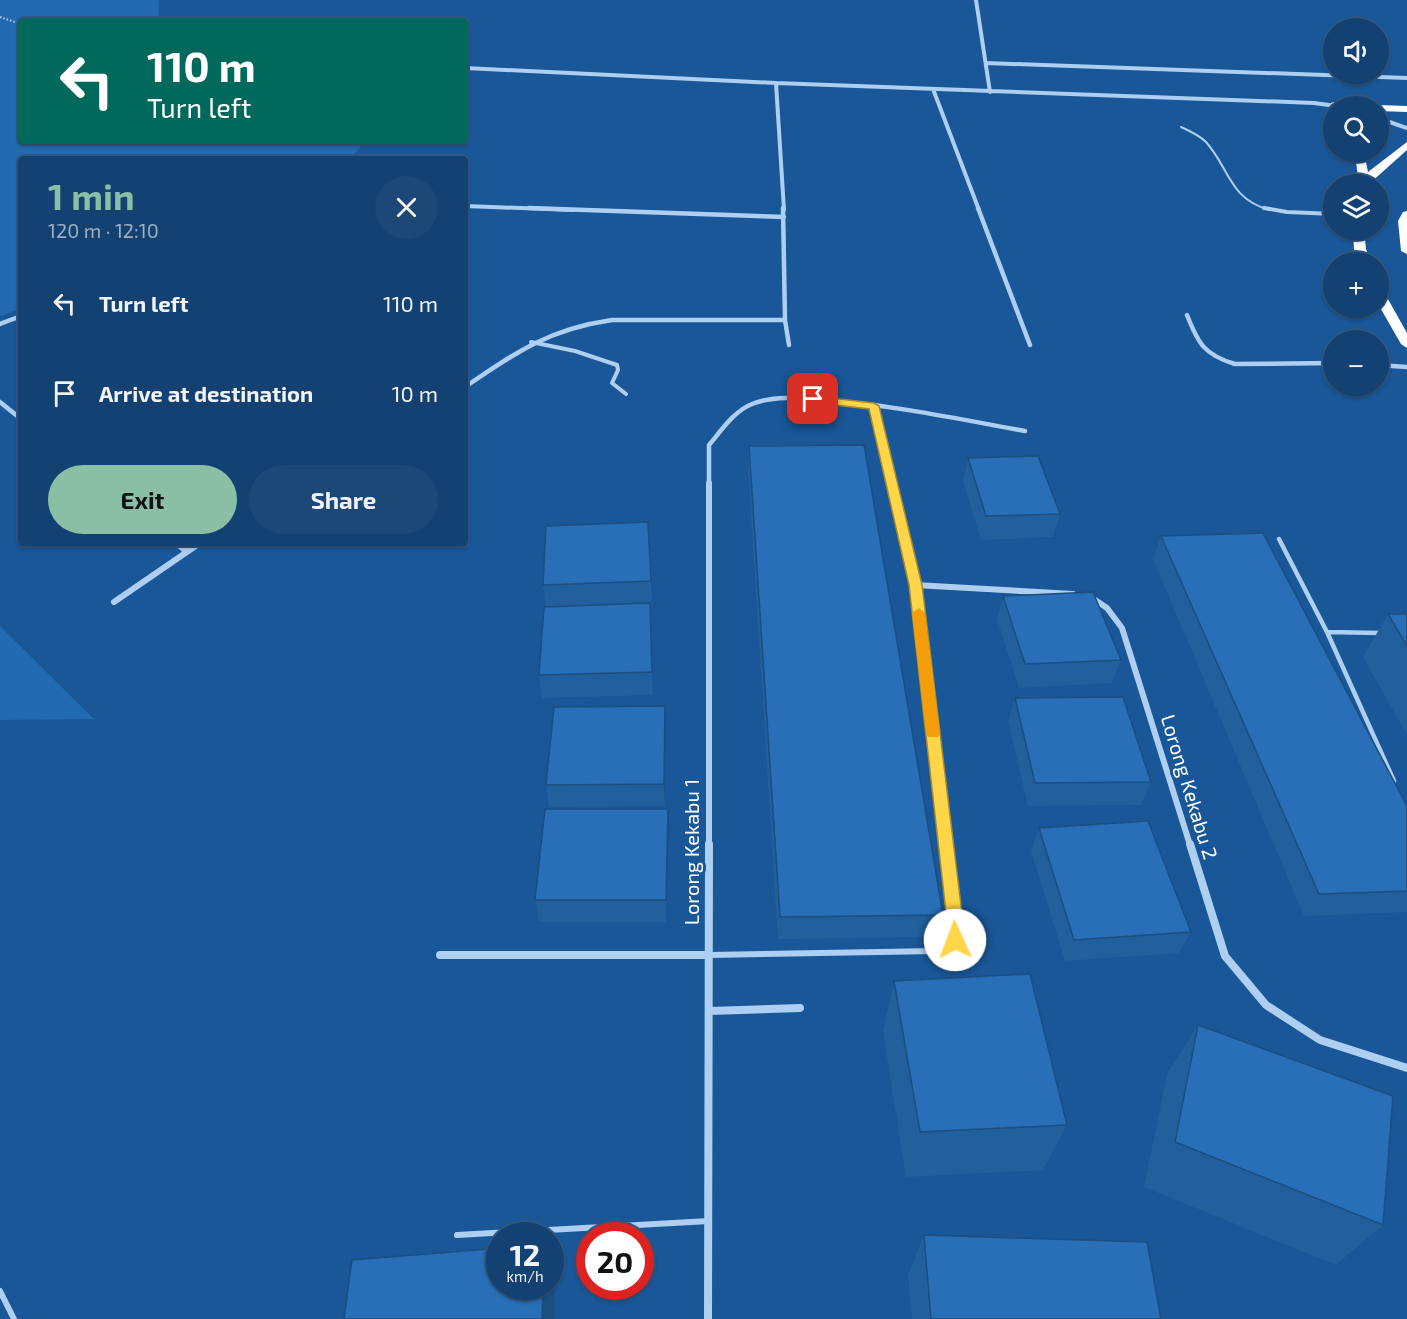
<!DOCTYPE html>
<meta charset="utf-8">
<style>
body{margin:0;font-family:"Exo 2",sans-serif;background:#1c4877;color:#f1f3f6;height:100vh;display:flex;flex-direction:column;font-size:22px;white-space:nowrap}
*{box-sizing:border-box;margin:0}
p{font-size:20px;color:#9dafc4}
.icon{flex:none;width:33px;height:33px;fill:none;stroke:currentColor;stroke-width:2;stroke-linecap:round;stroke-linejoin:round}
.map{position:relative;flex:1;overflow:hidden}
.sheet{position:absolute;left:18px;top:156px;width:450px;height:390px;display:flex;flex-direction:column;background:#134172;border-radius:6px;box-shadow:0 2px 4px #0004,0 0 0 2px #325a84}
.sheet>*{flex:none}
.banner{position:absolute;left:18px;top:18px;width:450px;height:126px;border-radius:6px;box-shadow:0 2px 4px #0004,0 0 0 2px #325a84;background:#00695c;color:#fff;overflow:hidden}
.buttons{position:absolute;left:1323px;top:18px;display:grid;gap:12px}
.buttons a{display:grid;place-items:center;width:66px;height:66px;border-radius:50%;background:#134172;box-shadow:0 2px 4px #0004,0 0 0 2px #325a84;font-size:30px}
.speed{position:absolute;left:486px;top:1222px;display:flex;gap:12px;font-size:30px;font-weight:700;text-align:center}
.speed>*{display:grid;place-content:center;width:78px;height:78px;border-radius:50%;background:#134172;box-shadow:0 2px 4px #0004,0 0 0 2px #325a84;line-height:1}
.speed small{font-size:15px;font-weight:400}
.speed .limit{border:9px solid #d22;background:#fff;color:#111}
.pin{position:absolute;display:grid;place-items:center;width:51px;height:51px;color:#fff;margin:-26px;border-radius:12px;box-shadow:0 3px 9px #0006}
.me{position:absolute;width:66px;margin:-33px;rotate:358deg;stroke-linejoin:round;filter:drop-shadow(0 0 4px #0008)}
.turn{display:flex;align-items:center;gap:21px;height:126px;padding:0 30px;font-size:27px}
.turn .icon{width:78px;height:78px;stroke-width:2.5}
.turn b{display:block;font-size:42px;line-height:51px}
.round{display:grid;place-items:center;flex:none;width:63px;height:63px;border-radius:32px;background:#1c4877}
.overview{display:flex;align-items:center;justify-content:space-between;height:102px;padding:0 30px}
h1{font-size:36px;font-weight:700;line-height:45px;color:#8abfa5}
.action{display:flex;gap:12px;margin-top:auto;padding:12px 30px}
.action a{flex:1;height:69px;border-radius:36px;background:#8abfa5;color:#111;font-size:24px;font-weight:700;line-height:69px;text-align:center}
.action a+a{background:#1c4877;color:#f1f3f6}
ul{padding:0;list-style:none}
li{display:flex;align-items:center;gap:18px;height:90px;padding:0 30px}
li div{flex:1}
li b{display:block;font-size:22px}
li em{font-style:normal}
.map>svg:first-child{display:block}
.green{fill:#226ab2}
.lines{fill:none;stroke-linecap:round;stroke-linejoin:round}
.path{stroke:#aecff1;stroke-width:2;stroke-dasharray:1.5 2;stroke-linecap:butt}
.service-far3{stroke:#aecff1;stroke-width:2}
.service-far2{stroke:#aecff1;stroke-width:4}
.service-far1{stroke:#aecff1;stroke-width:4.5}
.service{stroke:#aecff1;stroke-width:6}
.minor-far3{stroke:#aecff1;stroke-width:4}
.minor-far2{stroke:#aecff1;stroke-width:4.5}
.minor-far1{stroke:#aecff1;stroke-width:6}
.minor{stroke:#aecff1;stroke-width:8}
.trunk{fill:#fcfdff;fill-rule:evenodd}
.wall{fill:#225f9d}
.shaded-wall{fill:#1c4e80}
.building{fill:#286fb7;stroke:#1c4e80;stroke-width:1.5}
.route{fill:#ffd54a;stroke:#a68a30;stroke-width:1.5}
.slow{fill:#f59e0b}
.labels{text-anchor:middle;stroke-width:6;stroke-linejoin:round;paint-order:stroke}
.street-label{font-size:20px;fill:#fff;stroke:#195798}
</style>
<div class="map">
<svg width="1407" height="1319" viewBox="0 0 1407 1319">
<rect width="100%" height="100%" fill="#195798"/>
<path class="green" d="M0,0h159l-1,21h-137v120h342l1,2 -14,16h-329v150l-21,7z
M0,626l94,93 -94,1z"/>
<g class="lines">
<path class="path" d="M0,17l21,7"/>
<path class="service-far3" d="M1181,127c9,4 18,8 25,15 24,27 23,57 64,68"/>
<path class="service-far2" d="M1264,208l23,4 47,2
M531,342l44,9 42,14 1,5 -6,13 14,11
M874,406l18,78"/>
<path class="service-far1" d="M892,483l23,102 31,260
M1279,539l48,93 67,149
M1327,632l53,1"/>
<path class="service" d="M709,955l228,-4c11,-4 17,-9 19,-21l-10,-86
M457,1235l252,-14
M0,1291l14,28"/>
<path class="minor-far3" d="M976,0l14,92
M986,63l421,15
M465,68l311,15 538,20 22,3
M776,83l8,127
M933,89l46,121
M1378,118l29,10
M465,206l108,4"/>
<path class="minor-far2" d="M529,208l255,9
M783,208l2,112 4,25
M978,208l52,137
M1187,315c11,28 17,40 48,49l99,-1
M0,324l21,-8
M1378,365l29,2
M465,387c51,-35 84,-58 147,-67h173
M0,402l21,17
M709,484v-39c12,-14 25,-34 43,-41 22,-9 50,-6 73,-4 67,5 134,19 200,31"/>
<path class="minor-far1" d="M176,543l10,8
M915,585l158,9
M1092,598l15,10 15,20 68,217
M114,602l86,-59
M709,845v-362"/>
<path class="minor" d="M1190,844l35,112 41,49 54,35 87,28
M440,955h269
M709,1011l91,-3
M708,1319l1,-475"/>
<path class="trunk" d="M1334,102l16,1 5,3 -24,1v-4z
M1378,105l29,1v6l-29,-1v-5h-4z
M1407,142v8l-38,34h-10l-3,-22 4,-10h10l-4,10 2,10z
M1407,211v43l-6,-3 -3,-30 5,-9z
M1353,230h11l2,19 5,13h-11l-6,-13z
M1378,289l6,3 23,41v15l-6,-4 -23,-40z"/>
</g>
<path class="wall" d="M749,446l194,469 -6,22 -159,2 -30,-470z
M968,458l92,56 -7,23 -72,3 -18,-59z
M648,522l4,82h-2l3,91 -111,3 -3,-23 7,-68 -3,-22z
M1161,536l246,270v106l-103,4 -151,-357z
M1003,596l118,64 -9,23 -93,5 -22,-69z
M1388,614h19v121l-44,-78z
M1015,698l136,84 -10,23 -113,1 -20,-85z
M666,729l-1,77 -116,1 -3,-22z
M1039,828l152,104 -12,21 -114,8 -34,-110z
M669,831l-3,91h-127l-4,-22z
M894,981l173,144 -24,45 -137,7 -23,-146z
M1198,1025l185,200 -47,40 -192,-78 23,-113z
M924,1235l237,84h-249l-4,-44z"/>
<path class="shaded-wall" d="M665,706l1,23 -1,77 -1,-22z
M668,809l1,22 -3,91v-22z
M550,1269l5,15 -1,35h-12l1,-32h7z"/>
<path class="building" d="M864,445l79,470 -163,2 -31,-471z
M1038,456l22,58 -74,2 -18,-58z
M648,522l3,59 -108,4 3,-59z
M1263,533l144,273v85l-88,3 -158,-358z
M1093,592l28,68 -96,4 -22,-68z
M650,603l2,69 -113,3 5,-68z
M1388,614h19v32z
M1123,697l28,85 -116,1 -20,-85z
M665,706l-1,78 -118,1 8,-78z
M545,809h123l-2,91h-131z
M1148,821l43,111 -117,8 -35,-112z
M1030,974l37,151 -147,7 -26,-151z
M1198,1025l195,71 -10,129 -208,-83z
M924,1235l223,7 14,77h-230z
M500,1248v39h43l-1,32h-198l8,-59z"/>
<path class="route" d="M813,396l61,7 5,3 43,179 42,345 -3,15 -6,2 -6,-2 -2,-5 1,-10 -39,-345 -40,-176 -60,-7 -2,-3z"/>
<path class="slow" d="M919,608l6,5 15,120 -2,4h-10l-2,-4 -14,-120z"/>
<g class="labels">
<g class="street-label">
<text transform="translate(1189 787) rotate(73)" y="7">Lorong Kekabu 2</text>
<text transform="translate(692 852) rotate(-90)" y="7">Lorong Kekabu 1</text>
</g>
</g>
</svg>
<div class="buttons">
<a><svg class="icon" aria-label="sound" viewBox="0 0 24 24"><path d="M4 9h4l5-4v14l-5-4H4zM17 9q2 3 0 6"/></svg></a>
<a><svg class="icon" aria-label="search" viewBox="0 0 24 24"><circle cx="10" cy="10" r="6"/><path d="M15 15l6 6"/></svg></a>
<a><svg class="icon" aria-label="layers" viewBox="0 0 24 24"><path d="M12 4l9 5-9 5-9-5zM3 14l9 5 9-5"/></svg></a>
<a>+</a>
<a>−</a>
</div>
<div class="speed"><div>12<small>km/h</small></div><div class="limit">20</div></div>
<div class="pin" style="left:813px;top:399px;background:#d93025"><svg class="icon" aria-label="arrive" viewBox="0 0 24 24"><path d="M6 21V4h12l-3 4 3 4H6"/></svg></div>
<svg class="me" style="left:955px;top:940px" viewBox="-20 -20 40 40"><circle r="19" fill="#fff"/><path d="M0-13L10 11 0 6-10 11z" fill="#ffd54a"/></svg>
<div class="banner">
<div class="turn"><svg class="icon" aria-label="left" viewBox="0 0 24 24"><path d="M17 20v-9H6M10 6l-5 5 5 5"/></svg><div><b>110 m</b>Turn left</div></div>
</div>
<section class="sheet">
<div class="overview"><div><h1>1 min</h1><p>120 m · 12:10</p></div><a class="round"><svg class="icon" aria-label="close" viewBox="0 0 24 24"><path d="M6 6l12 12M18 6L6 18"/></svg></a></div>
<ul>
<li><svg class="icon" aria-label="left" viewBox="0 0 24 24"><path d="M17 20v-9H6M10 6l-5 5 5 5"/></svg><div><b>Turn left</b></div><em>110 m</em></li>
<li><svg class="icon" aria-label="arrive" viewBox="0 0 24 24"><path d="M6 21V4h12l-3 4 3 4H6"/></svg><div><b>Arrive at destination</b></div><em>10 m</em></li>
</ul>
<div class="action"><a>Exit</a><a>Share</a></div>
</section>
</div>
